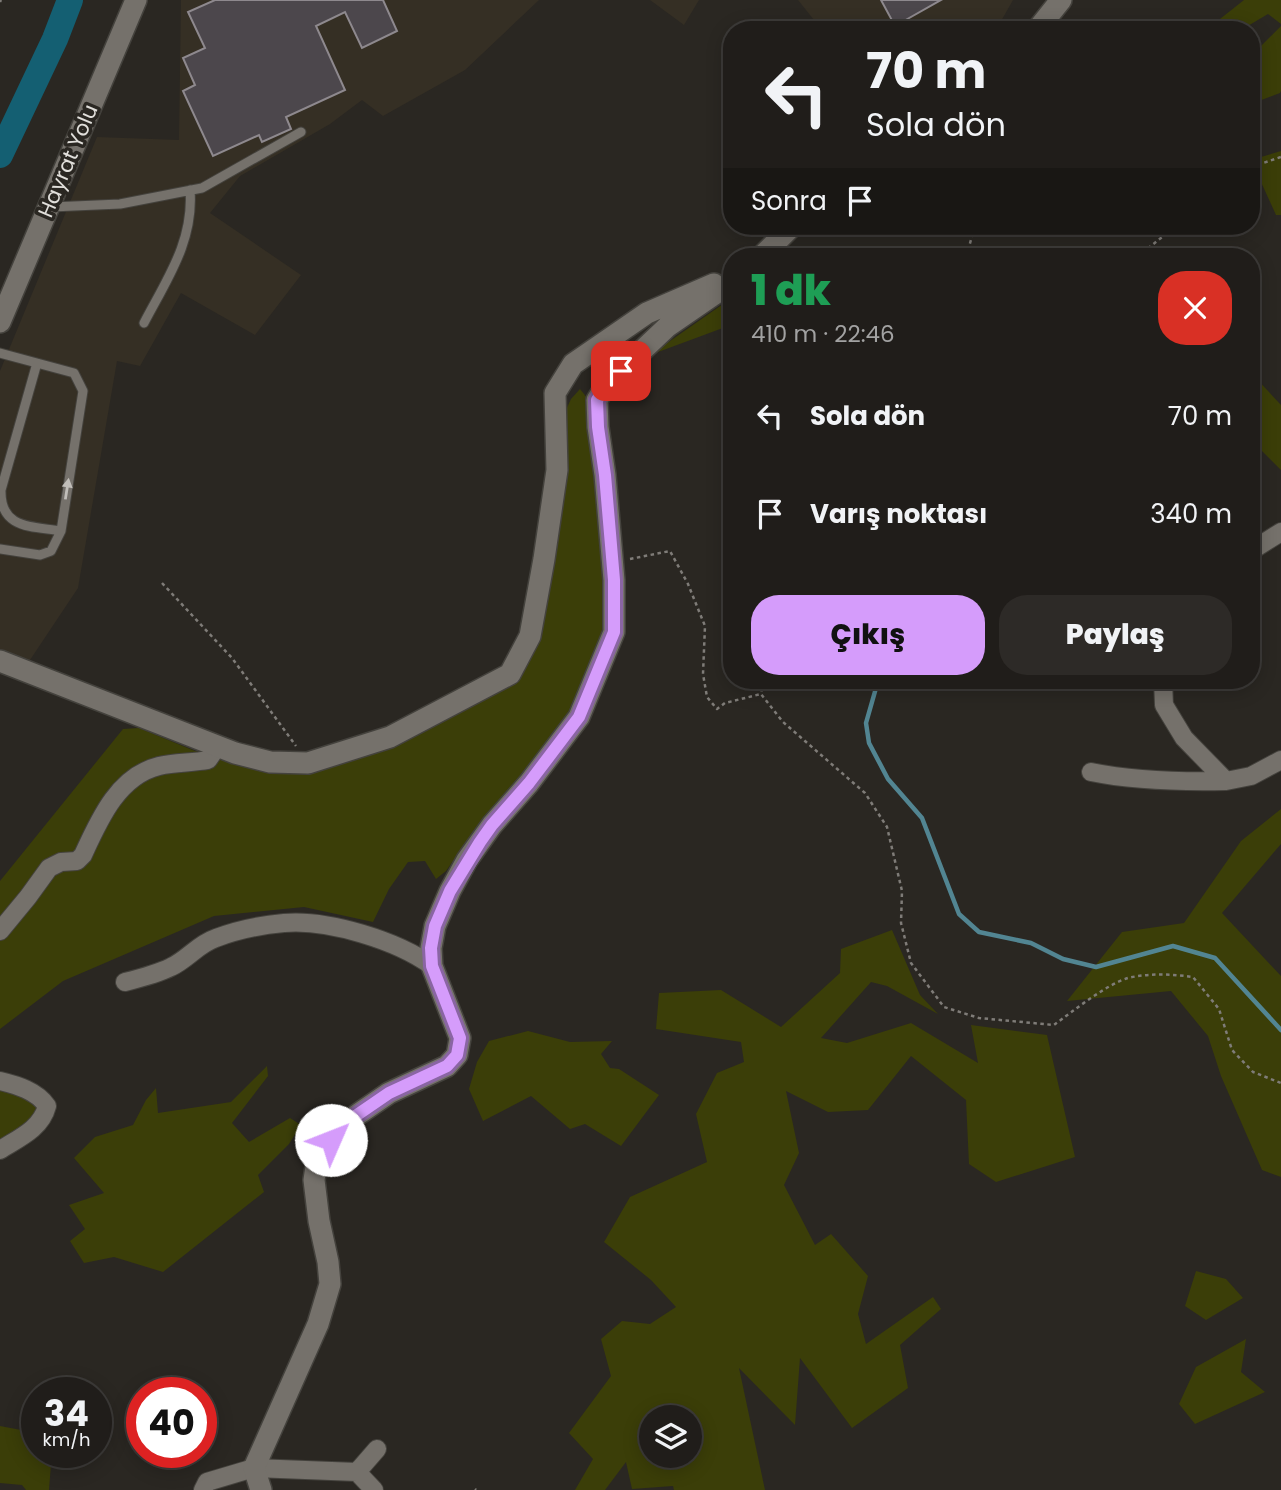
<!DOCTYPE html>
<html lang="tr">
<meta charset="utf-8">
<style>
body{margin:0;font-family:Poppins,sans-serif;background:#2d2a27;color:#f1f3f6;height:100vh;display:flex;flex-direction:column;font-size:26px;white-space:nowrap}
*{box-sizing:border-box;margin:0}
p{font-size:23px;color:#a2a2a2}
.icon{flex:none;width:38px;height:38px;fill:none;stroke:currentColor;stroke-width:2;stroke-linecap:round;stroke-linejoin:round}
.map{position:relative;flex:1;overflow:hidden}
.panel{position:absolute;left:723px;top:248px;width:537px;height:441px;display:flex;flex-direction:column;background:#201d1a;border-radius:28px;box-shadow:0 4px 18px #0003,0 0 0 2px #3d3b39}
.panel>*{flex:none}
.guide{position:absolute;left:723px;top:21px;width:537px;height:214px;border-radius:28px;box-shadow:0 4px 18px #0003,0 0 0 2px #3d3b39;background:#201d1a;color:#f1f3f6;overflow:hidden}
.fabs{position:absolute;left:639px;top:1405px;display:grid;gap:14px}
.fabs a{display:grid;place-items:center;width:63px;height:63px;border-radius:50%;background:#201d1a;box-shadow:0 4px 18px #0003,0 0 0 2px #3d3b39;font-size:35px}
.speed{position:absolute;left:21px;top:1377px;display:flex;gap:14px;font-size:35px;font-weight:700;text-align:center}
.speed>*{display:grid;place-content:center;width:91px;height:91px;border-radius:50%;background:#201d1a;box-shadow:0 4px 18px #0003,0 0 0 2px #3d3b39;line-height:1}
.speed small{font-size:18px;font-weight:400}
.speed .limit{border:10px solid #d22;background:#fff;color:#111}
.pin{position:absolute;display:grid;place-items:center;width:60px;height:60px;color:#fff;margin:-30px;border-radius:14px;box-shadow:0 4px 10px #0006}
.me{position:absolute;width:77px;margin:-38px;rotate:46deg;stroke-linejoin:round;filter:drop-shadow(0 0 5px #0008)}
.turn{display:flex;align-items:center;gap:24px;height:147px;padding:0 28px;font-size:32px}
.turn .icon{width:91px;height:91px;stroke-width:2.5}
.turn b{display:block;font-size:49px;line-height:60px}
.then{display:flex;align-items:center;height:66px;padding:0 28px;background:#0003;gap:14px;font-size:26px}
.round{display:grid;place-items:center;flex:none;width:74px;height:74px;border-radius:28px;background:#2d2a27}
.overview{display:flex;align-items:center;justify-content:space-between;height:119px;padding:0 28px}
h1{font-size:42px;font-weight:800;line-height:52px;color:#1e9e55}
.primary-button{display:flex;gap:14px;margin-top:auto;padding:14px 28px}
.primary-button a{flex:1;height:80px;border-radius:28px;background:#d59cfb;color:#111;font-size:28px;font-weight:800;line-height:80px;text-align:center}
.primary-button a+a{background:#2d2a27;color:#f1f3f6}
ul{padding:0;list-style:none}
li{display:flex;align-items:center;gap:21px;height:98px;padding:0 28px}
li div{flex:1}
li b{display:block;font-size:26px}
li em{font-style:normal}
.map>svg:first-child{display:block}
.built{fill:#352f24}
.green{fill:#3b3e08;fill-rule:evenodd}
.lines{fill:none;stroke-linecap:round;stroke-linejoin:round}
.stream{stroke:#528592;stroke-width:4.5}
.river{stroke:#145f72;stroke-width:26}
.building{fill:#4c474c;stroke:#8e898e;stroke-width:2}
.service-casing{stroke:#44423d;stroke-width:11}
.minor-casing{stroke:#44423d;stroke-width:20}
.tertiary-casing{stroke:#44423d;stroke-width:24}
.secondary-casing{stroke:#44423d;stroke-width:24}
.path{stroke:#7f7c78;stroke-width:2.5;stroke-dasharray:3.5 3.5;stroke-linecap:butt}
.service{stroke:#75716b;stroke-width:9}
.minor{stroke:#75716b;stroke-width:18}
.tertiary{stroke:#75716b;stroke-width:21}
.secondary{stroke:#75716b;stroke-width:21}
.oneway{fill:#c1beb9}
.route-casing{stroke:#8a65a3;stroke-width:18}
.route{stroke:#d59cfb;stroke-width:12}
.labels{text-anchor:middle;stroke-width:7;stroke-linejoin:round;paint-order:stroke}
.street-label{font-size:21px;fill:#e1dfdb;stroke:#2a2722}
</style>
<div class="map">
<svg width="1281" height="1490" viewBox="0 0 1281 1490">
<rect width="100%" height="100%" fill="#2a2722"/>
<path class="built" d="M181,0h358l-74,70 -82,46 -21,-16 -32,24 -90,52 -30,37 91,62 -46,60 -74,-42 -41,73 -23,-5 -39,227 -50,75 -28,-9v-283l97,-234 82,3z
M650,0h49l-15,25z
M798,0h215l-17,30h-174z"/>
<path class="green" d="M1244,0h37v24l-13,-10 -27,16h-35z
M1281,26v65l-1,2 -29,11v-48z
M1281,151v64h-5l-25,-55z
M731,299v26l-81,30 73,-51z
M1255,377l26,28v65l-30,-30v-60z
M580,389l8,10 21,231 -31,74 -36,47 -66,77 -30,43 -10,8 -11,-18 -17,1 -19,27 -16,33 -69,-15 -90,9 -151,65 -63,48v-148l123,-152 16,-1 56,23 71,18 244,-85 54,-270 7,-15z
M1281,809v35l-59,69 59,63v201l-19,-7 -41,-94 -13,-40 -37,-45 -104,10 55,-69 62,-9 57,-82z
M892,930l28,65 18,19 -51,-28 -16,-4 -50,56 26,5 64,-20 67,40 -7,-38 76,10 28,122 -79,25 -27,-18 -3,-64 -55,-44 -43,54 -40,2 -42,-21 13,62 -15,32 31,60 16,-11 37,42 -10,38 8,30 67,-47 8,12 -41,36 8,43 -56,40 -52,-70 -5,67 -56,-57 26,122h-91l-1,-4 -41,3 -6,-27 -21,28h-30l18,-31 -24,-26 42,-57 -10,-37 21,-18 28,3 26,-17 -25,-27 -47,-38 26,-45 77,-35 -11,-48 21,-41 27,-11 -3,-20 -85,-13 3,-36 62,-3 60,37 59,-54 1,-24zM651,1418h39v38h-39z
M528,1031l42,11 42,-1 -11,13 9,14 9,1 40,26 -38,51 -36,-22 -15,5 -39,-33 -48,25 -14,-32 8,-27 12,-21z
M267,1066l1,10 -36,47 17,19 41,-24 11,7 -12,19 -31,31 6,17 -101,80 -49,-15 -30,6 -14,-22 15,-12 -16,-24 35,-12 -30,-35 21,-21 38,-12 13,-25 10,-12 2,25 73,-11z
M0,1072l41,38 -12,16 -29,17z
M1196,1271l30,8 17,19 -37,22 -21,-14z
M1246,1339l-5,33 24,20 -70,32 -16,-20 17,-37z
M0,1426l37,7v19l9,1 5,11 -2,26h-23l-4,-5 -22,-2z"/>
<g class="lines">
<path class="stream" d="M878,681l-12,42 3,20 19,36 34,39 37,96 20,18 52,11 32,16 33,8 77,-21 42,12 66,72"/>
<path class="river" d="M0,155l55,-116 15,-39"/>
</g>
<path class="building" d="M215,0h168l14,31 -35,17 -17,-36 -29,14 29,64 -59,27 5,12 -29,13 -3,-7 -46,21 -30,-65 12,-6 -12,-27 22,-10 -17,-36z
M881,0h60l-46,26z"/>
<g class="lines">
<defs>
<path id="service" d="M51,207l69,-3 82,-16 99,-56
M144,323c23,-44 50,-82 46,-133
M0,353l74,20 9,18 -22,140 -10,20 -11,4 -40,-6
M37,363l-36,127c-1,39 30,36 60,41"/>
<path id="minor" d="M1251,551l30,-19
M1163,681l1,24 20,33 42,43 25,-5 30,-16
M1091,772c44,9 90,10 135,9
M0,931l28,-34 21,-29 12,-6 16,-1 6,-6c16,-35 35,-79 76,-89 15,-4 33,-3 49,-6l9,-13
M125,982c16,-4 32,-8 46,-15 17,-8 27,-23 45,-29 21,-8 46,-13 68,-15 44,-4 114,18 148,43
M0,1081c17,4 37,10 47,25 -6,23 -28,32 -47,44
M357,1472l17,18
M203,1490l4,-8 47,-14 103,4 20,-23"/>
<path id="tertiary" d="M1037,30l24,-30
M761,257l31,-31
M0,661l235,92 35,9 38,1 82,-26 120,-63 20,-38 14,-77 13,-89 -2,-77 18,-29 74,-51 67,-29
M261,1490l-7,-22 64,-144 12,-40 -2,-22 -9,-41 -5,-41 3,-20 14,-20 23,-23 35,-24 58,-27 10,-11 3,-17 -28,-72 -1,-18 4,-22 15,-35 17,-31 25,-35 37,-42 50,-66 35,-85v-52l-9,-105 -7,-48 -1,-27 10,-16 61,-58 64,-44"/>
<path id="secondary" d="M0,322l136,-322"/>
</defs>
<use href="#service" class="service-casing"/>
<use href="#minor" class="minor-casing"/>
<use href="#tertiary" class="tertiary-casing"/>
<use href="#secondary" class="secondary-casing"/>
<path class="path" d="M0,2l1,-2
M1251,167l30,-10
M966,257l9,-31
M1137,257l39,-31
M630,559l40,-8 18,33 17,42 -2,48 4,23 10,12 8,-6 36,-9
M162,583l70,75 64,88
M763,681l-2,13 22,28 82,71 22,34 15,64 -1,32 10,40 33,44 35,11 75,7c19,-14 53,-41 74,-47 21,-5 44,-4 65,-1l26,32 13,41 21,22 28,11
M475,1489l1,1"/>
<use href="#service" class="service"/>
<use href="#minor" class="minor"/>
<use href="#tertiary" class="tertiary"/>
<use href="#secondary" class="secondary"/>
</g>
<defs><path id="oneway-solid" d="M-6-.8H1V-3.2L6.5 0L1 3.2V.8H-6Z" transform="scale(1.75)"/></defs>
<use class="oneway" href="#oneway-solid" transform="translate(67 489) rotate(-81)"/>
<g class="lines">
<defs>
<path id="route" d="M331,1140l23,-23 35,-24 58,-27 10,-11 3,-17 -28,-72 -1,-18 4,-22 15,-35 30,-49 12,-17 37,-42 50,-66 35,-85v-52l-9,-105 -7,-48 -1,-27 10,-16 14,-13"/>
</defs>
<use href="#route" class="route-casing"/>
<use href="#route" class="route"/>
</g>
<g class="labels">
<g class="street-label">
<text transform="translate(68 161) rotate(-67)" y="7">Hayrat Yolu</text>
</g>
</g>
</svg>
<div class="fabs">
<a><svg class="icon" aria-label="layers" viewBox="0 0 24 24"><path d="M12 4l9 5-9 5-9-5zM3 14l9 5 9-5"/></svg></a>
</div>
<div class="speed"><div>34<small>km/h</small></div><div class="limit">40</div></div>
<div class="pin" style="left:621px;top:371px;background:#d93025"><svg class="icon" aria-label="arrive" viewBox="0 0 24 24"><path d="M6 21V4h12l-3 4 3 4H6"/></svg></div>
<svg class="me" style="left:331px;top:1140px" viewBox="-20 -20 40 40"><circle r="19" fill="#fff"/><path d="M0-13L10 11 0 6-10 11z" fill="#d59cfb"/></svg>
<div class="guide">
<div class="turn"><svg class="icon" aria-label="left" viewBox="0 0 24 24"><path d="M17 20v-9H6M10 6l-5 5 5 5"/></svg><div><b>70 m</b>Sola dön</div></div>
<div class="then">Sonra<svg class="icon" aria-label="arrive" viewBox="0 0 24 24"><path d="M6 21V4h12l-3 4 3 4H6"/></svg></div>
</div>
<section class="panel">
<div class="overview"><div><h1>1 dk</h1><p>410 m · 22:46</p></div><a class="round" style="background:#d93025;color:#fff"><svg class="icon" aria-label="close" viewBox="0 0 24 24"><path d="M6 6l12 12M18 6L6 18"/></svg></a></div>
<ul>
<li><svg class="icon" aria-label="left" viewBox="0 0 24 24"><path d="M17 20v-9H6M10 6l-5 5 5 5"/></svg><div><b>Sola dön</b></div><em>70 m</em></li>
<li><svg class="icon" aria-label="arrive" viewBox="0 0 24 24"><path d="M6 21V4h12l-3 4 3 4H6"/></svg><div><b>Varış noktası</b></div><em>340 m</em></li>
</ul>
<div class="primary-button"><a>Çıkış</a><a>Paylaş</a></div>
</section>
</div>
